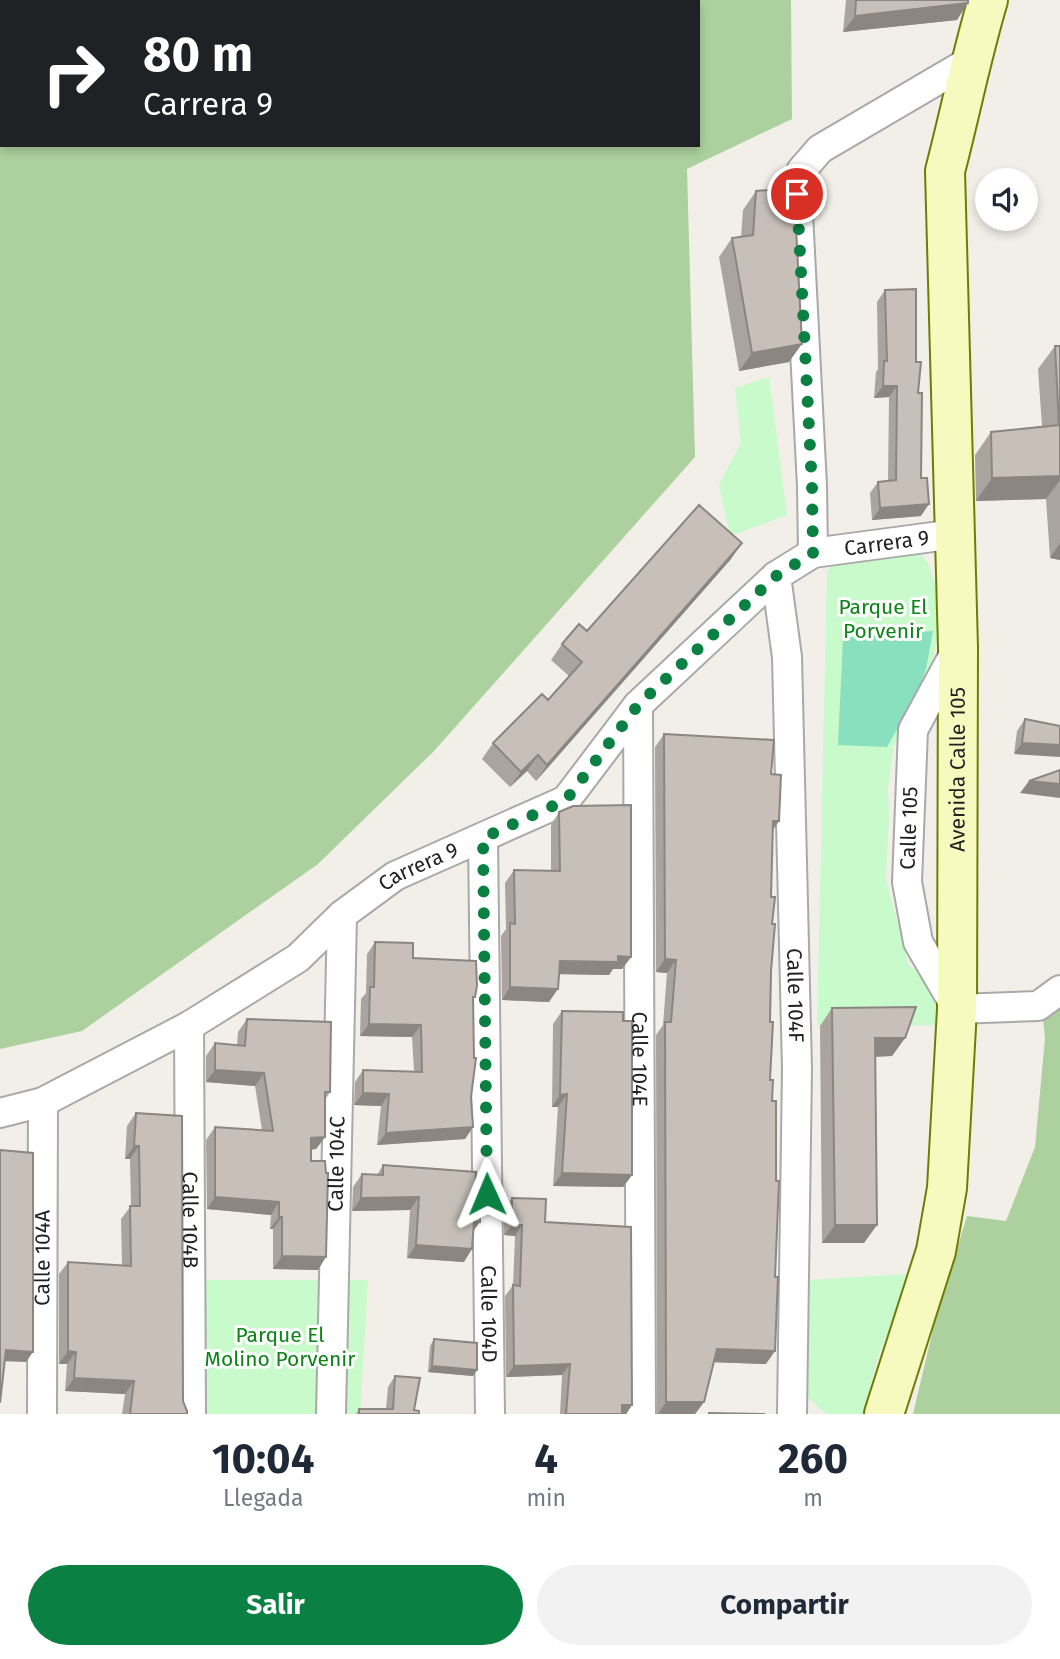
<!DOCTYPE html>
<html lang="es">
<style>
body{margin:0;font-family:"Fira Sans",sans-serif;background:#f2f2f3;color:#1f2937;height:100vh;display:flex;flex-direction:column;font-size:26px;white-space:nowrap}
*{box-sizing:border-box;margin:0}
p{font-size:23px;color:#747a83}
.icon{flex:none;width:38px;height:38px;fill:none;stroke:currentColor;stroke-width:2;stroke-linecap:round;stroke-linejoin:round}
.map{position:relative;height:1414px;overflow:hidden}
.side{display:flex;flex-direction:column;background:#fff;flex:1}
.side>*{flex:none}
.guide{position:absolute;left:0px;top:0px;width:700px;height:147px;box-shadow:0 4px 10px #0003;background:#202124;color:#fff;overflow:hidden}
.tools{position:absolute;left:975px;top:168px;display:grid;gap:14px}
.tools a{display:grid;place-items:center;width:63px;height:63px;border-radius:50%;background:#fff;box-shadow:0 4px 10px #0003;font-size:35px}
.pin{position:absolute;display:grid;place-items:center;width:60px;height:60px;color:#fff;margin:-30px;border:4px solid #fff;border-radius:50%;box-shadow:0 2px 7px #0007}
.me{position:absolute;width:77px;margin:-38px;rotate:359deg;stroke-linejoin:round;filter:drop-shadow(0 0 5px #0008)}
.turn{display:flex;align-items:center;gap:24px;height:147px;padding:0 28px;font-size:32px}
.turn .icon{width:91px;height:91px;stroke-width:2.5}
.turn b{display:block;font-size:49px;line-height:60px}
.eta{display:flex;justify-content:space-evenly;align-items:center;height:119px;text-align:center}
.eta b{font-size:42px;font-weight:700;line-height:49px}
.cta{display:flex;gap:14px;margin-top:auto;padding:14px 28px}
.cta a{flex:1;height:80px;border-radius:42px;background:#0b8043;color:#fff;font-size:28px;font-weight:700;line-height:80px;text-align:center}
.cta a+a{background:#f2f2f3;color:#1f2937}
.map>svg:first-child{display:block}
.forest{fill:#add19e;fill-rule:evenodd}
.park{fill:#c8facc}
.pitch{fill:#88e0be}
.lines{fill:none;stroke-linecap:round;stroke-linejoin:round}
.minor-casing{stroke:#a9a9a9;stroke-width:32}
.secondary-casing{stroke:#707d05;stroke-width:42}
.minor{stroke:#fff;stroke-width:28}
.secondary{stroke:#f7fabf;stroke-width:38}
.wall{fill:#aba49e}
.shaded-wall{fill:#8b8681}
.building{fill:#c7bfb8;stroke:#8b8681;stroke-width:2}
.route{stroke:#0b8043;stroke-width:12;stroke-dasharray:0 21.6}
.labels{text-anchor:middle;stroke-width:6;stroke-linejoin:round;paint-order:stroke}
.street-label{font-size:21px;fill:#222;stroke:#fff}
.park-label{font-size:21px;fill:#0c8416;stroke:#fff}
</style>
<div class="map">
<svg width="1060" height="1414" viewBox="0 0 1060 1414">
<rect width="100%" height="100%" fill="#f2efe9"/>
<path class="forest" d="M0,0h791l1,119 -105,50 8,288 -261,294 -116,113 -236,167 -82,18zM2,2h696v143h-696z
M1060,995v419h-147l22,-93 32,-105 39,5 29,-74 10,-109 -3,-28z"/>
<path class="park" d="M769,377l18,138 -57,21 -11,-51 22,-42 -6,-55z
M919,552l10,13 7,22 4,19 -2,28 -7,35 -10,28 -27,49 -6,41 1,31 -3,62 23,86 16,9 25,50 -133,1 10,-454 10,-15z
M906,1274l-9,34 -19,49 -15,57h-37l-21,-19 5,-115z
M194,1280h174l-8,134h-167z"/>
<path class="pitch" d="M933,631l-7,38 -9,25 -30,53 -49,-2 5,-107z"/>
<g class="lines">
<defs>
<g id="minor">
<path d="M813,553l-1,-67 -15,-292 4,-23 19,-22 150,-88"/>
<path id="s1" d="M776,576l11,81 10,412 -5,345"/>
<path d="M957,649l-44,81 -6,152 11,60 39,67 81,-3 22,-16"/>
<path id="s2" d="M638,705l3,709"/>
<path id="s3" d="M483,838l7,576"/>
<path id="s4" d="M189,1026l2,388"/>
<path id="s5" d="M0,1113l43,-11 146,-76 109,-68 44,-43 53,-39 171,-76 72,-95 138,-129 37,-23 142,-19"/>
<path id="s6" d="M42,1414l1,-312"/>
<path id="s7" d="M331,1414l11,-499"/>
</g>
<g id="secondary">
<path id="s8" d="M884,1414l52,-163 11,-63 10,-179 1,-361 -13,-477c15,-57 26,-114 43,-171"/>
</g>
</defs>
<use href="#minor" class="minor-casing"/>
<use href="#secondary" class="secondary-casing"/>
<use href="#minor" class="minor"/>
<use href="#secondary" class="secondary"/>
</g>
<path class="wall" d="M846,0h122l-11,20 -114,12z
M756,191l33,171 -50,9 -20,-114 13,-19 9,-1 2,-27z
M885,290l31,72 2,31 3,123 -49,4 -2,-27 8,-11 10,-1 1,-84 -15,1 2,-26 2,-3 -1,-67z
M1055,346h5v214l-10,-2 -4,-59 -70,2 -1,-46 16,-23 51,-6 -4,-57z
M731,559l-195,222 -9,-10 -17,16 -28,-28 11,-16 55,-43 21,-24 -18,-16 11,-16z
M1025,719l35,7 -46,28 3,-23z
M664,734l107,40 8,47 -6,9 -2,67 1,27 -6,440 -53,-2 -9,40 -9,12h-38l-1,-379 7,-10 4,-52 -11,-1 -1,-225z
M559,812l72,145 -9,12h-9l-4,6 -50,-1 -10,28 -47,-2 -1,-64 5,-7 -1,-46 9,-13 37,1v-46z
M375,942l38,16 60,42 -2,97 2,30 -8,12 -88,6 4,-39 -27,-1 1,-23 8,-12 51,1 -2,-34 -52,-1 1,-37 5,-6 1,-39z
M832,1008l73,30 -13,18 -17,1 -11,186h-42l-2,-217z
M562,1011l61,10 9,154 -9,12 -70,-1 5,-79h-6l1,-83z
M247,1019l83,73 -5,8v37l-9,12 -5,1 7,120 -45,-1v-40h-3l1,-14 -64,-6 -1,-69 9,-13 47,3 -7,-44 -49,-4v-26l9,-13 22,2 1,-13z
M136,1113l47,288 4,13h-65l3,-20 -60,-3 2,-27h-8v-90l9,-12 54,3 -1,-46 10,-13 -1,-47h-5l2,-33z
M383,1165l91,65 -10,32 -57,-4 3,-48 -58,1 1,-24 9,-13 15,1z
M512,1198l33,24 87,183 -6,9h-66l2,-39 -56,2 -1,-81 8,-11 2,-49 -11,-1v-26z
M434,1339l43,31 -4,6 -45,-4 2,-26z
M395,1376l19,34 5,4h-63l3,-5h27l2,-22z"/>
<path class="shaded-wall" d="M968,3l-11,17 -114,12 12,-16z
M802,344l-13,18 -50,9 13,-18z
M883,386h14l-8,11 -15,1z
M1060,476v4l-14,19 -70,2 16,-23z
M929,504l-8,12 -49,4 8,-12z
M742,543l-11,16 -195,222 11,-16z
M1060,543v17l-10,-2z
M1022,743l38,2v12l-46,-3z
M538,755l-11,16 -17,16 11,-15z
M1029,781l31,3v14l-40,-5z
M773,821h6l-9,13z
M618,956l13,1 -9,12h-9l-4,6 -58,-1 9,-13z
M665,959l11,1 -9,13 -11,-1z
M510,987l48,2 -9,13 -47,-2z
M369,1024l52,1 -9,12 -52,-1z
M875,1038h30l-13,18 -30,1z
M215,1070l49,3 -9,13 -49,-4z
M363,1093l26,1 -8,12 -27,-1z
M567,1094l-9,13h-6l8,-12z
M473,1127l-8,12 -88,6 9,-12z
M325,1137l-9,12 -14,1 9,-12z
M134,1146h5l-9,13h-5z
M562,1173l70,2 -9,12 -70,-1z
M215,1197l64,5 -8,13 -64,-6z
M419,1197l-9,13 -58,1 9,-13z
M279,1217h3l-9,12h-3z
M474,1221l6,1 -9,12z
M512,1225h10l-7,11 -11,-1z
M835,1225h42l-13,18h-42z
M416,1245l56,4 -8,13 -57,-4z
M282,1256l44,1 -8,13 -45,-1z
M717,1349l58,2 -9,13 -58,-2z
M6,1350l27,2 -7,10 -26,-1z
M68,1351l8,1 -9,12h-8z
M570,1364l-8,11 -56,2 8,-11z
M432,1366l45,4 -4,6 -45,-4z
M74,1378l60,3 -9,13 -60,-3z
M666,1402h38l-9,12h-37z
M622,1405h10l-6,9h-10z"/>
<path class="building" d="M856,0h112v3l-113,13z
M794,188l8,156 -50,9 -20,-115 21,-3 3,-44z
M916,289v73h5l-3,31h4l-1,85h6l2,26 -49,4 -2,-26 18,-2 1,-94h-14l1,-25h3l-2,-71z
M1055,346h5v130l-68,2 -1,-46 68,-7z
M699,505l43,38 -195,222 -9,-10 -17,17 -28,-29 49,-49 6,6 34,-38 -20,-18 17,-20 8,7z
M1025,719l35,7v19l-38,-2z
M664,734l110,6 -3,34 10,1 -2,46h-6l-2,76h4l-3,27h3l-4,47 -1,51h3l-3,58h3l-1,21h4v80h3l-4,96h3l-3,74 -58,-2 -13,53h-38l-1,-380h6l5,-62 -11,-1z
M1060,770v14l-31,-3z
M631,805v152l-13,-1v6l-58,-1 -2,28 -48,-2v-64l5,1 -1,-54 46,1 -1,-59 14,-6z
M375,942l38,1v15l63,3 1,25 -2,11h-2l1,61h2l-5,39 2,30 -87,6 3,-39 -26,-1v-23l59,2 -1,-47 -52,-1 1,-37h4z
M916,1007l-11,31h-30l2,187h-42l-3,-217z
M562,1011l61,1v9h9v154l-70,-2 5,-79 -7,1z
M247,1019l84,3 -1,70h-5v45l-14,1v23h14l1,12h2l-2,84 -44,-1v-39h-3v-15l-64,-5v-70l58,4 -9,-58 -49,-3v-27l30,3z
M136,1113l46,3 1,285 4,10v3h-57l4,-33 -60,-3 2,-26 -8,-1v-89l63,4 -1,-60h10l-1,-60h-5z
M0,1150l33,3v199l-27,-2 -6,53z
M383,1165l93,7 -1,23h5v27l-6,-1 -2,28 -56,-4 3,-48 -58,1 1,-24 21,1z
M512,1198l34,1 -1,23 86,5 1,178h-10v9h-56l4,-50 -56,2 -1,-81 7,1 2,-61h-10z
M434,1339l43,4v27l-45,-4z
M395,1376l25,2 -6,32 5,1v3h-60v-5h34z
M709,1413l56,1h-56z"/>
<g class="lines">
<path class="route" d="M487,1194l-4,-356 83,-38 72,-95 138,-129 37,-23 -1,-67 -15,-292"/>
</g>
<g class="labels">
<g class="street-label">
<text dy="7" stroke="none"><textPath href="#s5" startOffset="1078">Carrera 9</textPath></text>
<text dy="7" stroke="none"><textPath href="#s8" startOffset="654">Avenida Calle 105</textPath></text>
<text transform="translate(909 828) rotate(-88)" y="7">Calle 105</text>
<text dy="7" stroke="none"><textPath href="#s5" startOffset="490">Carrera 9</textPath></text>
<text dy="7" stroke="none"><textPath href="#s1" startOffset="420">Calle 104F</textPath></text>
<text dy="7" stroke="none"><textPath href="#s2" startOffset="354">Calle 104E</textPath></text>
<text dy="7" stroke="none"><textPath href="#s7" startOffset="250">Calle 104C</textPath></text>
<text dy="7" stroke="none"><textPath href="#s4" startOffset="194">Calle 104B</textPath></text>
<text dy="7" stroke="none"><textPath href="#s6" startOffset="156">Calle 104A</textPath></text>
<text dy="7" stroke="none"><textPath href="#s3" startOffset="476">Calle 104D</textPath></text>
</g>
<g class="park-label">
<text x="883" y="614">Parque El<tspan x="883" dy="24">Porvenir</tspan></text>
<text x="280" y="1342">Parque El<tspan x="280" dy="24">Molino Porvenir</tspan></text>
</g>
</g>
</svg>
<div class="tools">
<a><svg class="icon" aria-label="sound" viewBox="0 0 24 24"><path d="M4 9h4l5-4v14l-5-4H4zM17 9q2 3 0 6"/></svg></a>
</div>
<div class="pin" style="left:797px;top:194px;background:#d93025"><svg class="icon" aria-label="arrive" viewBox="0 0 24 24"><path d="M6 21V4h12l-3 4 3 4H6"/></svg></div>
<svg class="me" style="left:487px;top:1194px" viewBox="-20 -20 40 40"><path d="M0-17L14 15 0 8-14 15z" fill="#0b8043" stroke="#fff" stroke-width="4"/></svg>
<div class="guide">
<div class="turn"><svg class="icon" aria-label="right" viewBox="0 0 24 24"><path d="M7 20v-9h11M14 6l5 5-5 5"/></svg><div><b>80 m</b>Carrera 9</div></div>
</div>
</div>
<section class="side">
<div class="eta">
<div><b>10:04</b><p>Llegada</p></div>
<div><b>4</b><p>min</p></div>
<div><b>260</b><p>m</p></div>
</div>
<div class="cta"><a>Salir</a><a>Compartir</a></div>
</section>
